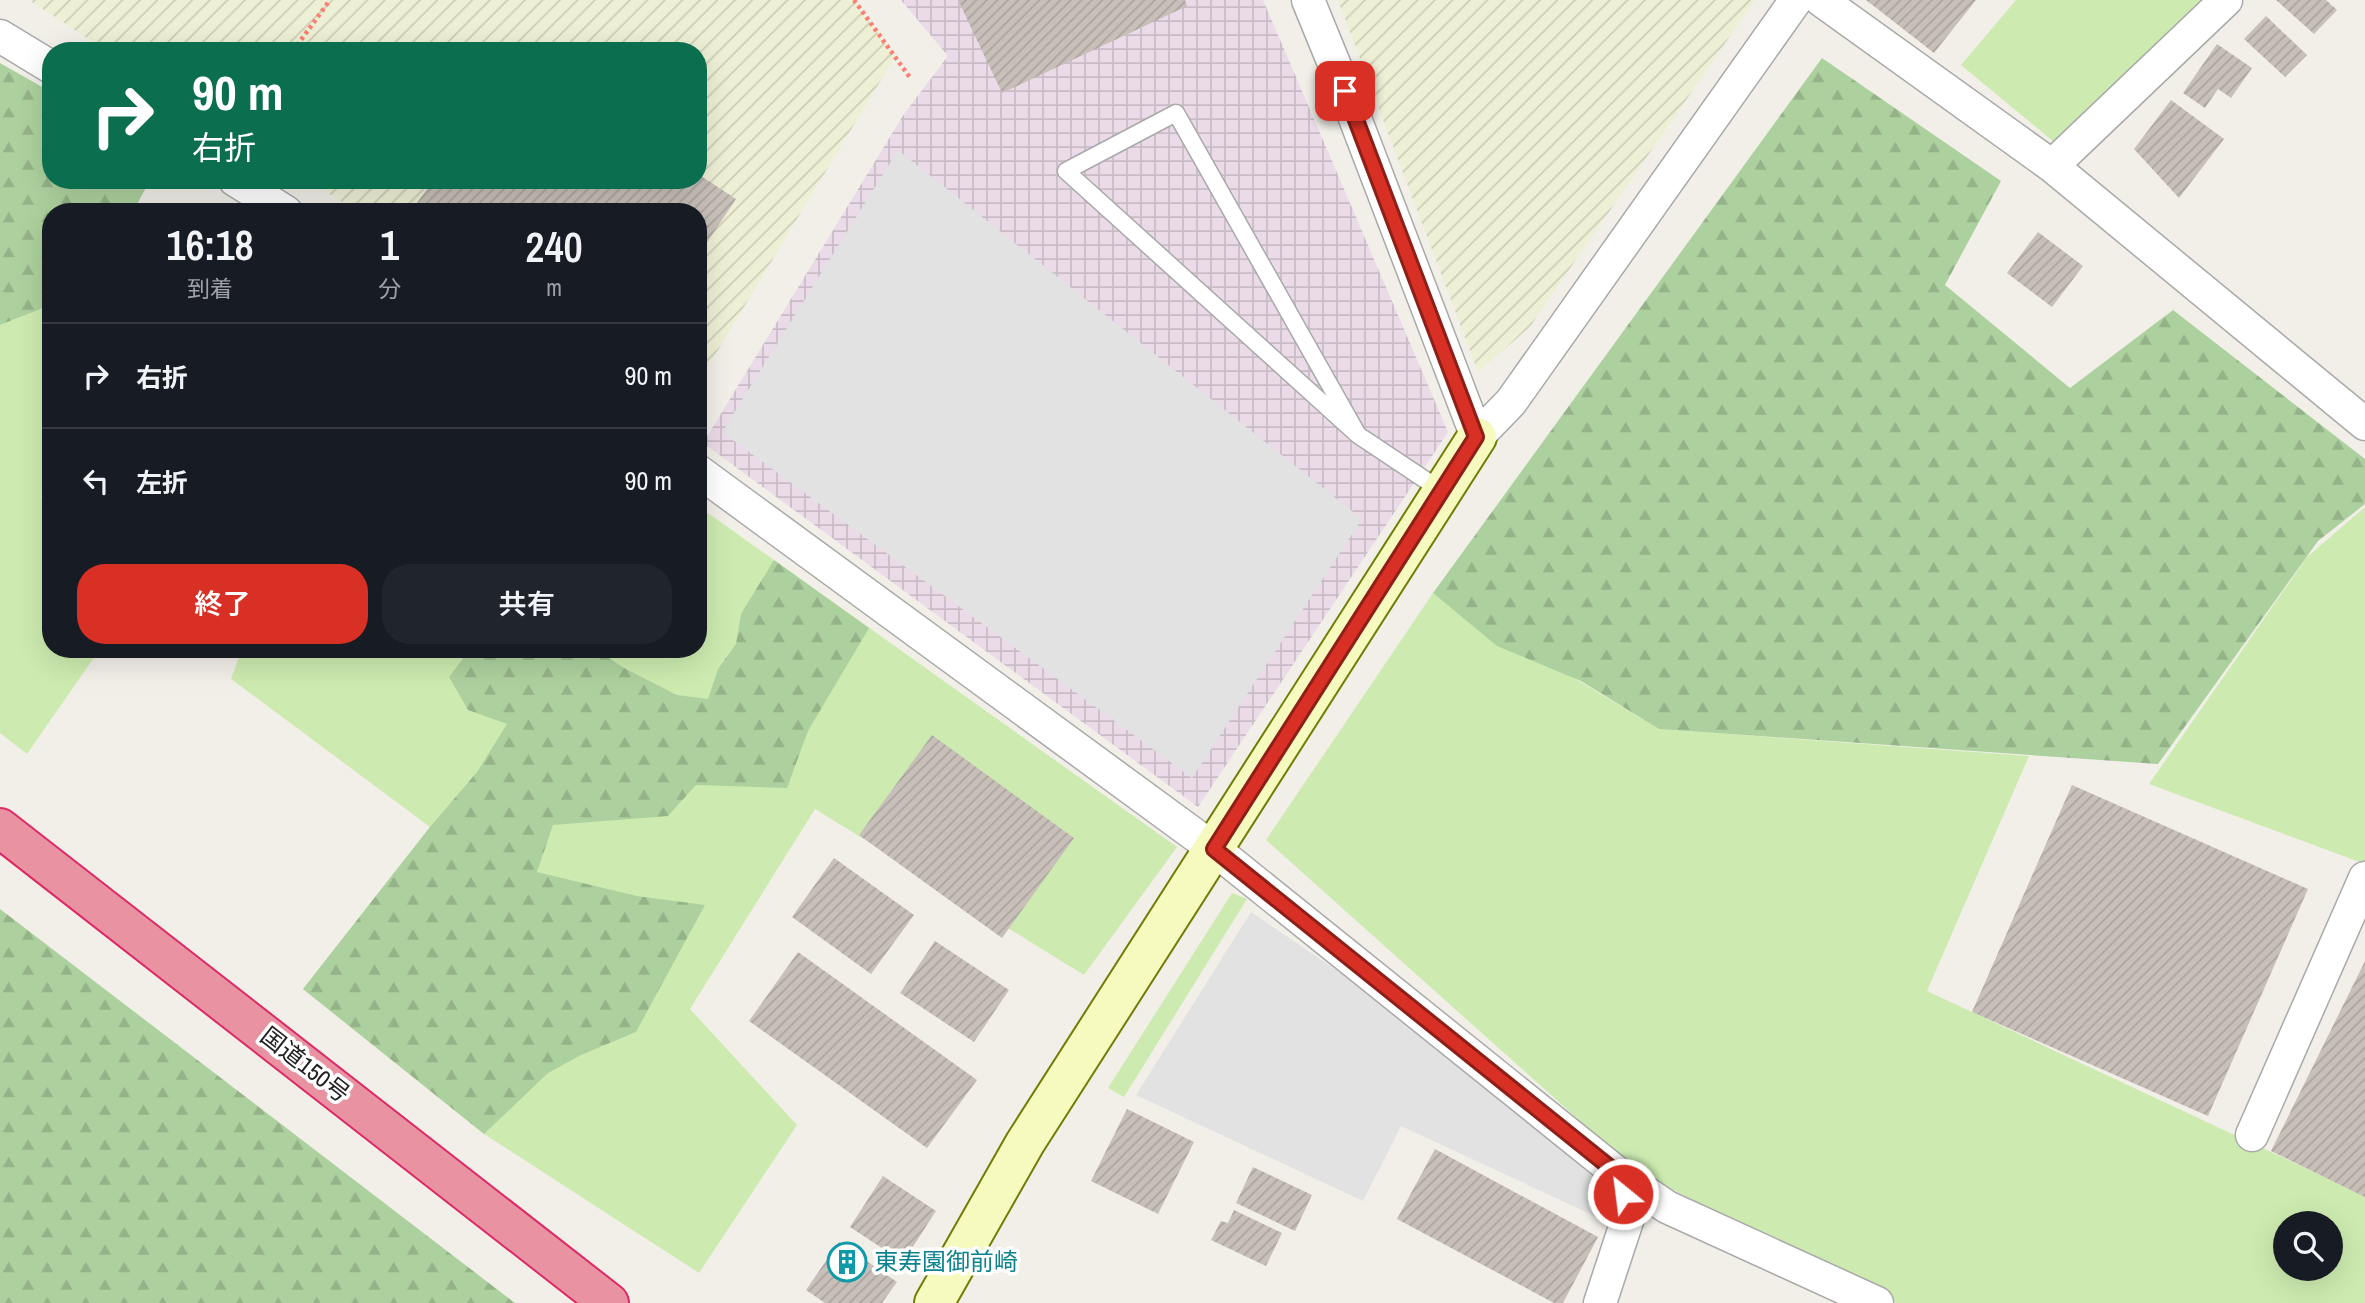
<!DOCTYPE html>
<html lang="ja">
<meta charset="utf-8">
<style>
body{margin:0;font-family:"Archivo Narrow","Noto Sans JP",sans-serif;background:#20242c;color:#f1f3f6;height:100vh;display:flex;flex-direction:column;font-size:26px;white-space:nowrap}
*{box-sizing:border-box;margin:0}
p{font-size:23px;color:#9ea1a6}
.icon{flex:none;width:38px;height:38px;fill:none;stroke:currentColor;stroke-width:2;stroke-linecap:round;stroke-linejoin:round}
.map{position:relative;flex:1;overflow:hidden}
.sheet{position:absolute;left:42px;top:203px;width:665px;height:455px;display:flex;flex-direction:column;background:#171b24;border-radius:28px;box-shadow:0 7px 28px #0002}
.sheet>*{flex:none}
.hud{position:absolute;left:42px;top:42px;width:665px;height:147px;border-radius:28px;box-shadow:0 7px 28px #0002;background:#0b6e4f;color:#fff;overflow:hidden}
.buttons{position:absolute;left:2273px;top:1211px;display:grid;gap:14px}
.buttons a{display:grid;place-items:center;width:70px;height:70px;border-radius:50%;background:#171b24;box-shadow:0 7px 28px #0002;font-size:35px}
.pin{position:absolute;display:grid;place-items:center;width:60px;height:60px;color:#fff;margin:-30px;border-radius:14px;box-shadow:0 4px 10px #0006}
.me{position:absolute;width:77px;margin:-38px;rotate:331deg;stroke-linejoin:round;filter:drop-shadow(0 0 5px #0008)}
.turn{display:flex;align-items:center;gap:24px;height:147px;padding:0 35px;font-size:32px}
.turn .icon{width:91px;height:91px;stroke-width:2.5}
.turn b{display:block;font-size:49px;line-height:60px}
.eta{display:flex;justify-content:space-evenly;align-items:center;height:119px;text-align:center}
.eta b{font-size:42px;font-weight:600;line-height:49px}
.button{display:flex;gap:14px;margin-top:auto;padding:14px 35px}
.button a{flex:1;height:80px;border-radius:28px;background:#d93025;color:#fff;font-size:28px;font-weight:600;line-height:80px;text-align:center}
.button a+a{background:#20242c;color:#f1f3f6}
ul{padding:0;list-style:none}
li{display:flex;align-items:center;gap:21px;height:105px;padding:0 35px;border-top:2px solid #363941}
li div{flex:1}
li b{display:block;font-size:26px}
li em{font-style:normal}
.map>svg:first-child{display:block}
.industrial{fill:url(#industrial-grid)}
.farmland{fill:url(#farmland-furrows)}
.grass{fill:#cdebb0;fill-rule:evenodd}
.forest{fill:url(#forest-firs)}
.parking{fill:#e2e2e2}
.building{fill:url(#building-hatch)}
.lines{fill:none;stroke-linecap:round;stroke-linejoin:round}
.lane-casing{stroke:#a9a9a9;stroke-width:19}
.street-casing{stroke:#a9a9a9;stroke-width:35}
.secondary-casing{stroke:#707d05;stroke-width:42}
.highway-casing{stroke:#dc2a67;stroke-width:42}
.path{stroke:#fa8072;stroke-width:4.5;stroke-dasharray:3.5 3.5;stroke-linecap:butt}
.lane{stroke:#fff;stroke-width:16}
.street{stroke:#fff;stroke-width:32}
.secondary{stroke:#f7fabf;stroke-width:38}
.highway{stroke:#e892a2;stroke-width:38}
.route-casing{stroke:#8d1f18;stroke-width:18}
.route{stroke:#d93025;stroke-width:12}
.labels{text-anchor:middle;stroke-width:7;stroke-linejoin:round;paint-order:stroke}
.street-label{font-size:24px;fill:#222;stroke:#fff}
.culture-label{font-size:24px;fill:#0d838f;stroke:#fff;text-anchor:start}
</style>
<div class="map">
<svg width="2365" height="1303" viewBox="0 0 2365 1303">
<defs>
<pattern id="industrial-grid" width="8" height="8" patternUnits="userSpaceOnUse" patternTransform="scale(1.75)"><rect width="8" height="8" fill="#ebdbe8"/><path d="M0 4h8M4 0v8" fill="none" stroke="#c9bcc7"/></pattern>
<pattern id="farmland-furrows" width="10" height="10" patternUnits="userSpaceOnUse" patternTransform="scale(1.75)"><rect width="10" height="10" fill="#eef0d5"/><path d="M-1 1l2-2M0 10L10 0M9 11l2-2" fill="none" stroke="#ccceb7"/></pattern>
<pattern id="forest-firs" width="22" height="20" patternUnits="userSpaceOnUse" patternTransform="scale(1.75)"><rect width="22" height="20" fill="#add19e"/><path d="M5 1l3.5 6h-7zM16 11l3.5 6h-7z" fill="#95b388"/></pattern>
<pattern id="building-hatch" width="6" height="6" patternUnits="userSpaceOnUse" patternTransform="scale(1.75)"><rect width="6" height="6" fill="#c7bfb8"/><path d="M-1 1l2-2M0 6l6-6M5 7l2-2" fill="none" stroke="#aba49e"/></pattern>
</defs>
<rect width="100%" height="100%" fill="#f2efe9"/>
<path class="industrial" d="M901,0h362l185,432 -250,375 -495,-364 201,-329 44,-58z"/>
<path class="farmland" d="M29,0h825l41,57 -197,326v-171h-341l-49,-32h390v-129h-591z
M1338,0h417l-226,328 -51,44z"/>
<path class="grass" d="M2016,0h194l-156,142 -93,-77z
M51,305v164l-10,28 10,8v144h49l-73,105 -27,-21v-408z
M698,506l479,341 -93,128 -269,-166 -125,200 107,116 -98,148 -215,-139 -181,-145 127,-162 -199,-148 11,-30h456z
M2365,507v357l-216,-80 158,-227z
M1433,593l226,136 370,27 -102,235 438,205v107h-468l-261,-132 -370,-331zM2286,1223h45v46h-45z
M1232,893l15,6 -123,198 -16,-9z"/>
<path class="forest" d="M1822,58l179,123 -56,104 125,103 103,-78 192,149v45l-47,37 -160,223 -499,-35 -78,-48 -84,-35 -64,-53z
M0,63l51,29v88h99l-17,32h-82v93l-51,20z
M774,560l95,68 -61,103 -21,57 -91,-3 -28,31 -115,9 -16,47 100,24 68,9 -69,127 -55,23 -33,18 -64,61 -181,-145 127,-162 47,-55 30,-48 -39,-14 -19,-33 21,-28h125l29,19 53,27 31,4 10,-30 18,-25 5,-30z
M0,909l515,394h-515z"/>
<path class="parking" d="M898,150l464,369 -170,259 -470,-346z
M1251,912l188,128 159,142 1,36 -198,-92 -38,75 -227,-106z"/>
<path class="building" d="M958,0h227l2,6 -185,87z
M1866,0h110l-42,53z
M2276,0h50l11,10 -23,24z
M2266,16l41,39 -22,22 -41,-38z
M2217,44l35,24 -21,30 -13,-9 -13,19 -22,-15z
M2171,100l53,39 -45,59 -45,-49z
M698,174l38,25 -38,57v-44h-288l24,-32h264z
M2038,232l45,34 -31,41 -45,-34z
M932,735l142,103 -72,100 -143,-103z
M2072,785l236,104 -100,227 -236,-104z
M834,858l80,57 -43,59 -79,-57z
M935,941l74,49 -35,52 -74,-49z
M798,952l179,128 -50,68 -178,-127z
M2365,961v236l-94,-46z
M1127,1109l67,33 -36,72 -67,-33z
M1435,1149l163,88 -35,66h-9l-157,-84z
M1253,1167l59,28 -17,36 -59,-28z
M883,1176l53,35 -33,51 -53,-35z
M1234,1210l48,23 -16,33 -55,-26 10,-19 7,2z
M839,1242l58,40 -15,21h-57l-19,-13z"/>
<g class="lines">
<defs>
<path id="lane" d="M1358,435l-292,-264 110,-58 182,322 84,56"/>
<path id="street" d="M1308,0l27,66 142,371 34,-35 285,-402
M1821,0l231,166 313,258
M0,36l51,31
M2052,166l174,-166
M235,180l51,32
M698,471l516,378 403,324 12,42 -29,88
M2252,1135l113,-257
M1617,1173l50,34 210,96"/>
<path id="secondary" d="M934,1303l91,-160 452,-706"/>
<path id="highway" d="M0,828l609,475"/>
</defs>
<use href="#lane" class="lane-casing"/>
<use href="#street" class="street-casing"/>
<use href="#secondary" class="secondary-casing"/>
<use href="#highway" class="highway-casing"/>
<path class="path" d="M854,0l57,79
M293,51l37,-51"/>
<use href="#lane" class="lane"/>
<use href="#street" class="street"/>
<use href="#secondary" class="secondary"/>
<use href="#highway" class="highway"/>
</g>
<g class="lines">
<defs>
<path id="route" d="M1345,91l131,346 -262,412 403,324 6,21"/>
</defs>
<use href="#route" class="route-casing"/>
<use href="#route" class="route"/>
</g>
<defs>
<symbol id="building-ring" viewBox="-11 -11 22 22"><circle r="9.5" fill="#fff" stroke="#0f9aa8" stroke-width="1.5"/><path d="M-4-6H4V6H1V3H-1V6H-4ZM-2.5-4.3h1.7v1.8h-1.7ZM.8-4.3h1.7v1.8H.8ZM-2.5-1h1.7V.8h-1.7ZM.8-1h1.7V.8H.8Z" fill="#0f9aa8"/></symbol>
</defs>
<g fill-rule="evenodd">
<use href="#building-ring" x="825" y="1240" width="44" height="44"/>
</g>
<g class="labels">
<g class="street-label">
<text transform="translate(305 1065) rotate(38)" y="8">国道150号</text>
</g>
<g class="culture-label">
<text x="874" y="1270">東寿園御前崎</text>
</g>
</g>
</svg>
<div class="buttons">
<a><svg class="icon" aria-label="search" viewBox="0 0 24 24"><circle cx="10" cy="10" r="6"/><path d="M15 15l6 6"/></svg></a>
</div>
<div class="pin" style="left:1345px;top:91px;background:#d93025"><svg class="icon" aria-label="arrive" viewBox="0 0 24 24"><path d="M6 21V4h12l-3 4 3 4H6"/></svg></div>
<svg class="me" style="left:1623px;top:1194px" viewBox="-20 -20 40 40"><circle r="17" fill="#d93025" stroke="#fff" stroke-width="3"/><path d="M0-11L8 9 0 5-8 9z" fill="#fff"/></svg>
<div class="hud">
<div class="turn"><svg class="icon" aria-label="right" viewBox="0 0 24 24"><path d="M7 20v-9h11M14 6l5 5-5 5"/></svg><div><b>90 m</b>右折</div></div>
</div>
<section class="sheet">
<div class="eta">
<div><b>16:18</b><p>到着</p></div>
<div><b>1</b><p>分</p></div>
<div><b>240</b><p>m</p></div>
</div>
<ul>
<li><svg class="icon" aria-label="right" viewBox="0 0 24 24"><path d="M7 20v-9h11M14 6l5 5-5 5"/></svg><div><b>右折</b></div><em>90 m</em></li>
<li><svg class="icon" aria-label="left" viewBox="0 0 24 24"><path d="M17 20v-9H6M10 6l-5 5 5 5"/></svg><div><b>左折</b></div><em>90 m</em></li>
</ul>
<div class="button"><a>終了</a><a>共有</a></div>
</section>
</div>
